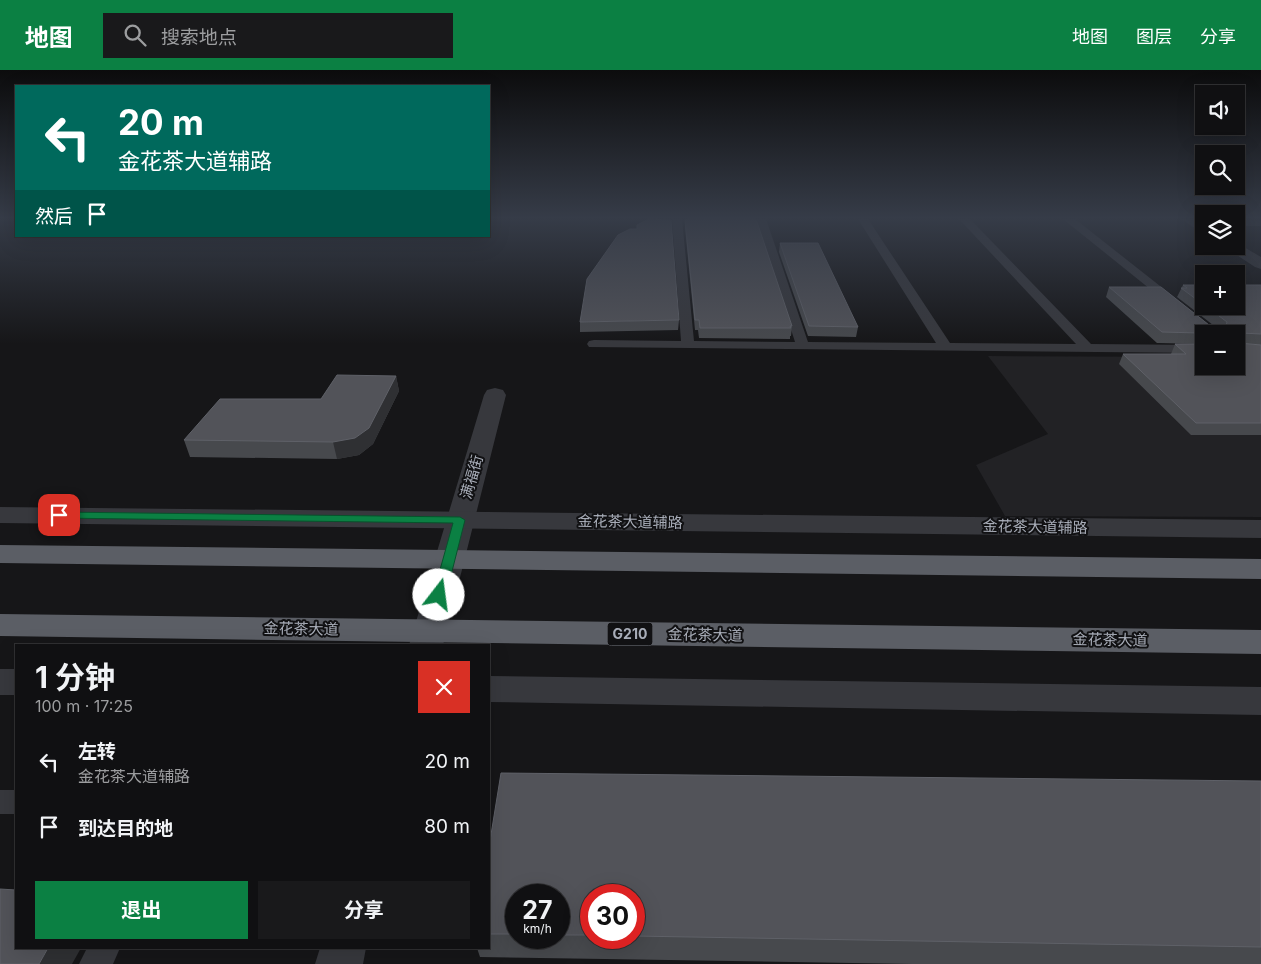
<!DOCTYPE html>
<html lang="zh">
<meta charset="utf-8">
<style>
body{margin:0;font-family:Inter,"Noto Sans SC",sans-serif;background:#19191b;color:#f1f3f6;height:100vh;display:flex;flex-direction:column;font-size:19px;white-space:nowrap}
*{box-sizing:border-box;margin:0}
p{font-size:16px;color:#9c9d9f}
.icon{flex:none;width:28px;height:28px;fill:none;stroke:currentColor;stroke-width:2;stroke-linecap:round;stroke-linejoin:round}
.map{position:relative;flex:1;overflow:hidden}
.side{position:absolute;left:15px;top:574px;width:475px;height:305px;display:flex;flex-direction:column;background:#101012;border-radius:0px;box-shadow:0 5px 20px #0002,0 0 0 1px #303032}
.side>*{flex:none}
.banner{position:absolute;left:15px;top:15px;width:475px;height:152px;border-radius:0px;box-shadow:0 5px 20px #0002,0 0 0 1px #303032;background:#00695c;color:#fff;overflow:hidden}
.buttons{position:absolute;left:1195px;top:15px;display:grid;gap:10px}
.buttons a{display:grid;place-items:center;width:50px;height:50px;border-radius:0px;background:#101012;box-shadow:0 5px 20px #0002,0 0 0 1px #303032;font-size:25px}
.speed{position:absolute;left:505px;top:814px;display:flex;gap:10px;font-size:25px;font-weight:700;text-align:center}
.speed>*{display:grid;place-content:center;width:65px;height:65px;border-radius:50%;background:#101012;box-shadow:0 5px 20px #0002,0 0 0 1px #303032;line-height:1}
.speed small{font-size:12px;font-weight:400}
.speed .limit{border:8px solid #d22;background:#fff;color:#111}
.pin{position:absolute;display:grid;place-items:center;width:42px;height:42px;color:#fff;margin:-21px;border-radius:10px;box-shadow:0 2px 8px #0006}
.me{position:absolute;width:55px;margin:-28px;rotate:15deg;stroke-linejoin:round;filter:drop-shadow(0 0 4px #0008)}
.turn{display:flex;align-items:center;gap:18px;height:105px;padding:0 20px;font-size:22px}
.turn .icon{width:65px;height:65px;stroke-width:2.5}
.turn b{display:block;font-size:35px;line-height:42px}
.then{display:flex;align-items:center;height:48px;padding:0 20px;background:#0003;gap:10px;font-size:19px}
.round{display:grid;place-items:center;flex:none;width:52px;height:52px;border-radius:0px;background:#19191b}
.summary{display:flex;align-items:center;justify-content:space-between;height:85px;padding:0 20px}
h1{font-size:30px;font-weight:700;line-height:38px}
.cta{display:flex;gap:10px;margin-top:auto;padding:10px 20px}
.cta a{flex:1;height:58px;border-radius:0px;background:#0b8043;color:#fff;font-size:20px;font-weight:700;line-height:58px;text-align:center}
.cta a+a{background:#19191b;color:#f1f3f6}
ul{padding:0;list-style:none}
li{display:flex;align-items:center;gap:15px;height:65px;padding:0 20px}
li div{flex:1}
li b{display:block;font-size:19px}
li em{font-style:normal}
header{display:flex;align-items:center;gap:30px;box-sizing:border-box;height:70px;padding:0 25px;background:#0b8043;color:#fff}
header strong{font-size:24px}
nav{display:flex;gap:28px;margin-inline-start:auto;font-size:18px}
.search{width:350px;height:45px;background:#19191b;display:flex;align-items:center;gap:12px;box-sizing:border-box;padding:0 18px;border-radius:0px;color:#9c9d9f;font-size:19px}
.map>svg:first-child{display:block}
.built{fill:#222225}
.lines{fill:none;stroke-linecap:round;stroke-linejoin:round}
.service{fill:#37383d;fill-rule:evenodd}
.minor{fill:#37383d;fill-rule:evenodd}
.tertiary{fill:#37383d;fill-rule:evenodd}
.trunk{fill:#5b5e65;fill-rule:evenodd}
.wall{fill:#47494d;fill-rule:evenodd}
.shaded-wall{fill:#2f3033}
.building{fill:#525359;stroke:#5f6168}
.route{fill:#0b8043;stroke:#07532c}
.labels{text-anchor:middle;stroke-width:4;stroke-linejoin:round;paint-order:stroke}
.shield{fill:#111113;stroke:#7b7e86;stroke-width:1}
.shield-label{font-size:14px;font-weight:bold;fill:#a8adb8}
.street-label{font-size:15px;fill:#a8adb8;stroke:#111113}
</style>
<header>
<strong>地图</strong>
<div class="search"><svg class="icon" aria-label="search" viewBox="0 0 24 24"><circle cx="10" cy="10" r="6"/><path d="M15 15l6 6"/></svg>搜索地点</div>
<nav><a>地图</a><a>图层</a><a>分享</a></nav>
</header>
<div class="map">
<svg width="1261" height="894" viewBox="0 0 1261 894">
<rect width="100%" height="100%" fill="#161618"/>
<path class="built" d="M988,286l216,1v9h32l25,-9v160l-256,-1 -29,-51 72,-31z"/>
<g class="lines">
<path class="service" d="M672,149h10l12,122 101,1 -39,-123h10l42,123 128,1 -78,-124h10l82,124 126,1 -117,-125h11l121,125 113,1v8l-615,-6 -2,-3 2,-3 5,-1 87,1z
M1063,149h12l146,115h-15z
M1236,150h25v6h-25z
M0,720h16v24h-16z
M87,878h33l-7,16h-34z"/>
<path class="minor" d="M1181,149h17l6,4v11z
M1237,173l24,14v12l-6,-2 -32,-21h13z
M495,318l8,2 3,5 -63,250h-34l75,-250 3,-5z
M320,878h46l-3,16h-48z"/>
<path class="tertiary" d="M0,437l1261,13v18l-1261,-15z
M0,599h16v26h-16z
M489,606l772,11v28l-772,-13z"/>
<path class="trunk" d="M0,475l1261,14v20l-1261,-16z
M0,544l1261,16v24l-1261,-18z"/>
</g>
<path class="wall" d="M687,149h69l36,107 -1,10h-1v3l-91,-1 -1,-8h-3l-10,-102v-8z
M780,173l78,84 -2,10 -48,-1 -29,-84z
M1183,215h21v21h32l25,-21v150h-70l-72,-71 4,-10h48l4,-10 29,22 32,-32h-32v10l-47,-1 -51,-46 3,-10 100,38h4l-36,-28z
M679,250l-1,10 -98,2v-10z
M396,306l3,15 -26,53 -14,11 -22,4 -147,-2 -6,-17 137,-41z
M1261,711v183h-349l-432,-7 -3,-9h12v-101zM516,825h43v43h-43zM591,825h43v43h-43z"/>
<path class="shaded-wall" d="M396,306l3,15 -26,53 -14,11 -22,4 -4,-17z
M48,878h33l-9,16h-33z"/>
<path class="building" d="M649,149l22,1 8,100 -99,2 7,-43 31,-44 12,-6h7v-4z
M688,149h68l36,107h-2l1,2h-91l-1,-8h-4l-10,-100z
M780,173h38l40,84 -49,-1z
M1183,215h21v20l-23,-17h6z
M1236,215h25v49l-20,-1 -2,10 22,2v78h-65l-73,-69h63l-11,-10h29v22h32v-32l-74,-2 -53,-45h52l48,38 17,1 1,-4 -21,-16h30z
M337,305l59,1 -27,52 -14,10 -22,4 -149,-2 36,-41h101z
M501,703l760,8v166l-627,-11v-41h-43v40h-32v-40h-43v39h-27v-87z
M0,819l16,1v58h32l-9,16h-39z"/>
<linearGradient id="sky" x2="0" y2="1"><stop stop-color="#0c0c0d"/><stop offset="0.54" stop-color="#363c48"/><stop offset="1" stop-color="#363c48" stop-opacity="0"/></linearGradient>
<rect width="1261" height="274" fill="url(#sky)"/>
<path class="route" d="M59,442l401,5 5,3 -19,75 -7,4 -6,-4 20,-72 -398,-5 -2,-3z"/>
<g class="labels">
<rect class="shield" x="607.5" y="552.5" width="45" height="23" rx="4"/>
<g class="shield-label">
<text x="630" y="569">G210</text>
</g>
<g class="street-label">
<text transform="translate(472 407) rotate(-74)" y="5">满福街</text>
<text transform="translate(630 452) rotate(1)" y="5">金花茶大道辅路</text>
<text transform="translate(1035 457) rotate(1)" y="5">金花茶大道辅路</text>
<text transform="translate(301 559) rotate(1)" y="5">金花茶大道</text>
<text transform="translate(705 565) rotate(1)" y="5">金花茶大道</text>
<text transform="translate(1110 570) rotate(1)" y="5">金花茶大道</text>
</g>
</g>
</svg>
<div class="buttons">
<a><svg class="icon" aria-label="sound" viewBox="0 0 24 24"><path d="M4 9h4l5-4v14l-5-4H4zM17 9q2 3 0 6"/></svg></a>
<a><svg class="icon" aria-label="search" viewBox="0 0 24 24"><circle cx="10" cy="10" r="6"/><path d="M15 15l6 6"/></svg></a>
<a><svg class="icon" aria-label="layers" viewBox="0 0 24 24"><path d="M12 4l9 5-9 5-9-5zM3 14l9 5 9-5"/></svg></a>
<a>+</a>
<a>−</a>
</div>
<div class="speed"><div>27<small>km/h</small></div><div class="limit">30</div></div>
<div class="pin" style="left:59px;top:445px;background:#d93025"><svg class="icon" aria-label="arrive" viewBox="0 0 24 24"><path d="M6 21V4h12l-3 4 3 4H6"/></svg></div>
<svg class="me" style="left:439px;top:525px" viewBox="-20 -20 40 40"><circle r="19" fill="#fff"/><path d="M0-13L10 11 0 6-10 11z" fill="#0b8043"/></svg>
<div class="banner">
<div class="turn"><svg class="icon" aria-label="left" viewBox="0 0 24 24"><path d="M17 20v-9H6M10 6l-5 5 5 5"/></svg><div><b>20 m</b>金花茶大道辅路</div></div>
<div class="then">然后<svg class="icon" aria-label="arrive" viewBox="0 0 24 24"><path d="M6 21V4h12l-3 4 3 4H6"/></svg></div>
</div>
<section class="side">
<div class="summary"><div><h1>1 分钟</h1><p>100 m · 17:25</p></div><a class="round" style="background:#d93025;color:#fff"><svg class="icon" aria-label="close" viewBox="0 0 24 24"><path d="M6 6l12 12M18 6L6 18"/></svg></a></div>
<ul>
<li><svg class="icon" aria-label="left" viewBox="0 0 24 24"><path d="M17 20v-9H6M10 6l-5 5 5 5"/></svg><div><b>左转</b><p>金花茶大道辅路</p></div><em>20 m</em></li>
<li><svg class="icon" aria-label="arrive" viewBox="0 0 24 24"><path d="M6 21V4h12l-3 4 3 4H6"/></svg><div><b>到达目的地</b></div><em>80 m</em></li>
</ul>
<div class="cta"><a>退出</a><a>分享</a></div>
</section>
</div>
